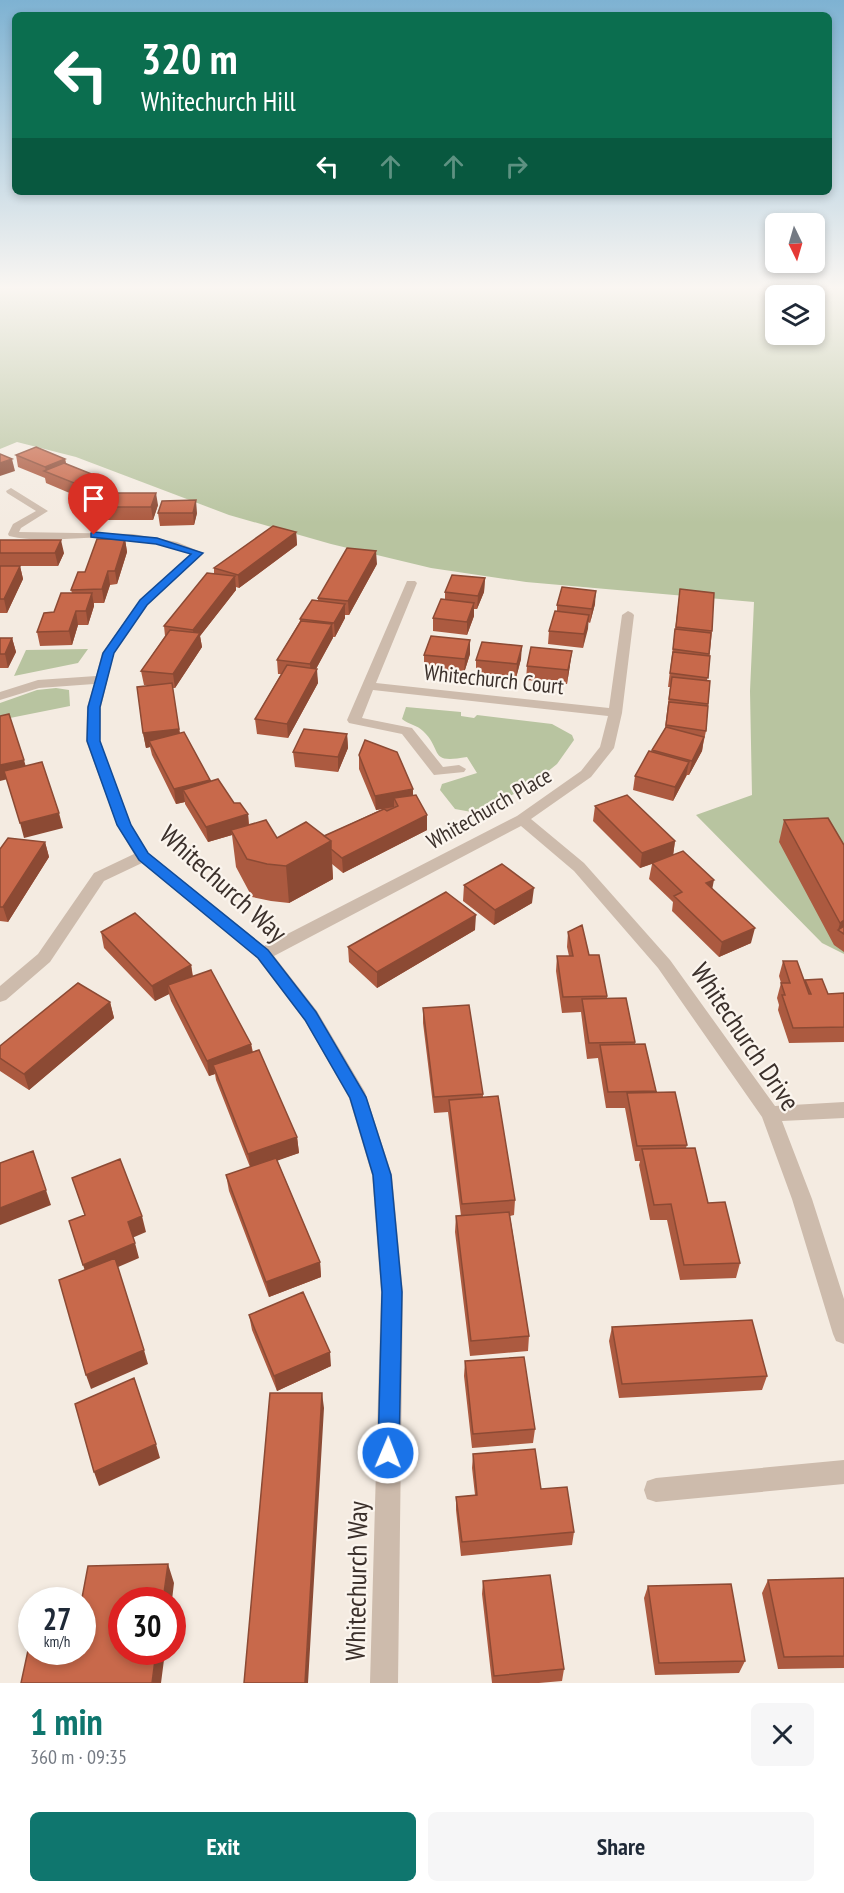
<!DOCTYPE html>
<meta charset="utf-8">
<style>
body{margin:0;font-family:"PT Sans Narrow",sans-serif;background:#f6f6f7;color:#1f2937;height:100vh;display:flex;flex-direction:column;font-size:22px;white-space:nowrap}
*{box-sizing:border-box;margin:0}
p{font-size:20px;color:#747a83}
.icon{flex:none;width:33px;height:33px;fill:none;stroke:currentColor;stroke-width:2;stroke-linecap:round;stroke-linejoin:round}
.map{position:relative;height:1683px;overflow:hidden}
.sheet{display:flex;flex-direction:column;background:#fff;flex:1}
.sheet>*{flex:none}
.top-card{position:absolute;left:12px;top:12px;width:820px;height:183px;border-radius:9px;box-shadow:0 3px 9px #0003;background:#0b6e4f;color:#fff;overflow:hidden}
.needle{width:39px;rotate:175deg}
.controls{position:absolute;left:765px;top:213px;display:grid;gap:12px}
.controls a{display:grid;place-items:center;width:60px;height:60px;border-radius:9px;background:#fff;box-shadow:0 3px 9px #0003;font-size:30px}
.speed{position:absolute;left:18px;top:1587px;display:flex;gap:12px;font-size:30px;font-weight:700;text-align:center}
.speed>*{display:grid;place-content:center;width:78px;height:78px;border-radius:50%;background:#fff;box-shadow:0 3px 9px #0003;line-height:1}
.speed small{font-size:15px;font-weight:400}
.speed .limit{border:9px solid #d22;background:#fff;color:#111}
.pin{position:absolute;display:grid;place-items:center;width:51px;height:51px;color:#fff;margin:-62px -26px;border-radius:50% 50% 50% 0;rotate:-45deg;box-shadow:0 0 6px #0007}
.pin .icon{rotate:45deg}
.me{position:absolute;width:66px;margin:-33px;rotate:1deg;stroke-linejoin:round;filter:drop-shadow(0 0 4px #0008)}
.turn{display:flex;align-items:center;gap:21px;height:126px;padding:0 30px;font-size:27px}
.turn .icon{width:78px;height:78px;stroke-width:2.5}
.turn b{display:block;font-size:42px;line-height:51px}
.lanes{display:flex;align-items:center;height:57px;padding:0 30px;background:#0003;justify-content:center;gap:30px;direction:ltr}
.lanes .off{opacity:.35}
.round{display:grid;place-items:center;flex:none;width:63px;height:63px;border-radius:9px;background:#f6f6f7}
.overview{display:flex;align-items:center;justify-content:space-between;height:102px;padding:0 30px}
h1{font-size:36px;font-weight:600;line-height:45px;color:#0f766e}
.action{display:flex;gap:12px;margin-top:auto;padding:12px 30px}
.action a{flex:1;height:69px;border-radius:9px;background:#0f766e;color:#fff;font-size:24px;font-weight:600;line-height:69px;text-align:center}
.action a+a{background:#f6f6f7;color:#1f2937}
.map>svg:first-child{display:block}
.green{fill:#b8c4a0;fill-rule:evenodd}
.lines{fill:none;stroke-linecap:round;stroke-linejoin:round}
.minor{fill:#cdbbac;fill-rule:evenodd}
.wall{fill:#ac5a40}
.shaded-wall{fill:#8c4a34}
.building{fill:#c8694b;stroke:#8c4a34;stroke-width:1.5}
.route{fill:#1a73e8;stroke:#114b97;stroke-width:1.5}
.labels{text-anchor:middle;stroke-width:4.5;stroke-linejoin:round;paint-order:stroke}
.street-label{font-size:22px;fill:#3b302b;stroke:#fbf5ee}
.near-street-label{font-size:27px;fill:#3b302b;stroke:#fbf5ee}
</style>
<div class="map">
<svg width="844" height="1683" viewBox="0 0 844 1683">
<rect width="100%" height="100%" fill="#f4ebe1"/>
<path class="green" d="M0,288h844v666l-22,-11 -126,-128 56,-20 -2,-104 4,-89 -228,-20 -95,-14 -100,-24 -102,-29 -153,-58 -59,-15 -17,7zM776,296h38v38h-38z
M88,649l-10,14 -64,13 12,-26z
M56,688l13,2 1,16 -70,14v-17l37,-13z
M406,707l55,5v4l13,2 3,-3 75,9 20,11 2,5 -17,24 -26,21 -54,28 -22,-4 -15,-19 2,-6 35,-11 -10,-16c-40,7 -23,-6 -44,-26 -6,-6 -15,-7 -21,-12z"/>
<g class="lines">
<path class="minor" d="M11,488l37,23 -27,17 -2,4 114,2 44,8 26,11 -55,51 -34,49 -13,54 -1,34 31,84 17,28 116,93 253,-130 64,-45 19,-24 8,-31 -235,-26 -11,28 50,10 31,39 16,-2 7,4 -2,3 -30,3 -32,-41 -53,-11 -2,-3 60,-139h8l2,2 -41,100 233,25 13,-93 6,-4 4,2 2,2 -12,98 -8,35 -23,29 -60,42 53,44 86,97 105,146 69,-4v16l-62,3 30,78 32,100v45l-8,-3 -3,-7 -41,-135 -30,-82 -104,-149 -84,-97 -53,-45 -247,130 43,55 48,81 27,83 11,117 -5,391h-28l11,-391 -9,-117 -23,-77 -44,-77 -48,-63 -115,-95 -38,18 -54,81 -44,38 -6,2v-16l38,-32 56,-81 40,-19 -17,-29 -31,-84 1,-34 7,-23 -55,4 -39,12v-8l38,-12 58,-4 6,-23 38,-53 51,-46c-34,-13 -71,-17 -107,-16 -25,1 -50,4 -75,-2l-1,-2 5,-10 23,-13 -29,-18 -1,-2z
M844,1460v24l-188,18 -9,-3 -3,-9 3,-9 9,-3z"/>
</g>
<path class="wall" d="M16,455l49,4 1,4 41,28 -5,2 56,12 -5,15h-67l-2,-13 4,-8 -2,1 -40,-17 -1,-5 -27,-11z
M158,513h39l-3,12 -34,1z
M296,532l1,13 -58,43 -3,-1v3l-36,46 2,11 -27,41h-3l8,45 31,48 23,22 14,11 1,11 28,13 47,-2 58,-27 -6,1 -17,-41v-14l54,40 14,20v15l-84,43 -11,-9 1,15 -44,24 -18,-2 -19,-4 -16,-30 -4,-32 -24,7 -23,-38v-2l-9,2 -24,-49 -2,-8 -4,1 -3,-15 7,-47 -6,-1 -3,-14 24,-35 -1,-10 50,-52v-6z
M125,539l2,13 -10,32 -7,1 -6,18h-10v3l-6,19h-10l-6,20 -32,1 -3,-14 35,-39 -1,-3 14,-18z
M0,540l64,13 -6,13h-38l3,13 -16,34h-7z
M377,564l-28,51h-4v3l-10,19h-2l-17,32 2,14 -30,55 -31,-4 -2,-15 26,-45h-3l-1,-14 23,-39v-2l18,-18v-3z
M485,578l-1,14 -7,17h-3v7l-7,19 -34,-4v-13l12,-19v-7z
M680,589l32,42 -5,50h3l-4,50 -3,14 -1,6 -13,24h-2l-14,26 -40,-11 2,-14 17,-24 13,-24 5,-41h-2z
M595,604l-5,19 -2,-1 -5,26 -35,-4 1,-13 8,-20v-6z
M0,638h12l4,14 -8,16h-8z
M470,654l-6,19 -40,-4v-14z
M521,659l-5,19 -40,-4v-14z
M570,665l-3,19 -41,-4 1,-14z
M347,734l1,14 -10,24 -43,-5 -2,-15z
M595,806l80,35 -2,14 39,34 39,54 -32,14 -47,-46 1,-9 -24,-23 3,-15 -12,4 -47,-47z
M784,820l60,25v107l-10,-7 -55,-103z
M45,842l4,15 -41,65 -8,-1v-72z
M464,885l68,18 -38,22 -31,-24z
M475,930l-98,58 -28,-26 -1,-15z
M101,932l90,33 2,11 58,68 2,8 44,85 2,16 -22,7 43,102 1,15 -52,20 -40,-106 -3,-16 24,-8 -34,-87 -1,-6 -6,2 -38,-75 -2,-7 -14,7 -51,-53z
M568,932l21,23 18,41v2l28,44v2l21,47 -1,2 32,52 -1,3 22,55 32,60 -4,15 -56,2 -13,-60h-17l-11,-55 1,-4h-5l-10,-53h-19l-8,-50 -11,1 -6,-47 -19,1 -6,-42 1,-15h12l-2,-9z
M783,961l22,21v-2l23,14 16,-1v49l-55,1 -11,-33 1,-5 -2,-7 4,-15 -2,-7z
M110,1002l4,16 -85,72 -29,-19v-25z
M423,1008l60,86v4l32,102 -1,15 -4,1 19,120 -1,15 -58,5 -15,-124 1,-16h5l-13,-104 -14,1 -11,-90z
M249,1315l82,51 -54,25 -25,-61z
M612,1327l155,49 -5,14 -143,8 -10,-57z
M465,1361l70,68 -2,14 -61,5 -8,-72z
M473,1454l68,35 33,43 -2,13 -111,11 -5,-46v-13l19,-2 -3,-27z
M844,1578v90l-66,1 -16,-76 6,-13z
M483,1581l81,88 -2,12 -23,2h-47l-10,-89z
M648,1586l97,75 -6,12 -84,2 -11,-77z"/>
<path class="shaded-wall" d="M12,459l3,12 -15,5v-13z
M65,459l2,12 -21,1 -1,-5z
M104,479l3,12 -21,9 -2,-13z
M156,493l2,12 -5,15 -2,-13z
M196,500l1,13 -3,12 -1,-12z
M296,532l1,13 -58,43 -1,-13z
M125,539l2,13 -10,32 -2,-13z
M61,540l3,13 -6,13 -3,-13z
M376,551l1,13 -28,51 -1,-14z
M20,566l3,13 -16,34 -3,-14z
M108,571l2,14 -6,18 -2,-14z
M235,576l1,14 -36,46 2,11 -27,41 -2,-14 21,-32 -1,-12z
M485,578l-1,14 -7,17 1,-13z
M596,591l-1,13 -5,19 2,-14z
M92,593l2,13 -6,19 -2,-14z
M474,603v13l-7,19v-13z
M345,604v14l-10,19 -1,-14z
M76,611l2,14 -6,20 -3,-14z
M589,615l-1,14 -5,19 1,-14z
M332,624l1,14 -22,40 -1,-14z
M12,638l4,14 -8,16 -3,-14z
M470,640v14l-6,19 1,-14z
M522,646l-1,13 -5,19 1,-14z
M572,651l-2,14 -3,19 1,-14z
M317,669l1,14 -30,55 -1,-14z
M179,729l2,14 -32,-2 1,6 -4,1 -3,-15z
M347,734l1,14 -10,24v-15z
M704,737l-2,14 -13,24 3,-14z
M24,760l4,14 -28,7v-16z
M689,762l-3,14 -13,25 2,-14z
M210,780l2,15 -29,-5 2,12 -9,2 -2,-15z
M413,789v15l-19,-6v9l-18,3 -1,-14z
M59,813l4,15 -39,10 -4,-15z
M248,814l1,15 -18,1 1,5 -24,7 -2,-15z
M427,815v15l-84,43 -1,-15z
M331,841l2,38 -44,24 -3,-37z
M675,841l-2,15 -33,12 2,-15z
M45,842l4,15 -41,65 -5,-15z
M714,880l-3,15 -5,-12z
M534,888l-2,15 -38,22 1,-15z
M476,915l-1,15 -98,58v-16z
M844,920v14l-6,-4 2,-7z
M755,928l-4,15 -32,14 3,-15z
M191,965l2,16 -25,4 1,9 -14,7 -3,-15z
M110,1002l4,16 -85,72 -5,-16z
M251,1044l2,15 -40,6 2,9 -6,2 -2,-15z
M297,1137l2,16 -48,17 -3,-16z
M46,1190l5,15 -51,20v-17z
M142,1216l4,16 -14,6 -4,-16z
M135,1243l4,15 -51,22 -5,-15z
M320,1262l1,15 -52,20 -3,-15z
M144,1350l4,14 -57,25 -5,-14z
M330,1352l1,14 -54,25 -3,-15z
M322,1393l2,15 -16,275h-3z
M156,1444l4,14 -61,28 -5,-14z
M168,1564l6,19 -2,17h-9z
M156,1652h9l-4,31h-9z"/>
<path class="building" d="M36,447l29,12 -20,8 -29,-12z
M0,454l12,5 -12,4z
M64,463l40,16 -20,8 -40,-16z
M91,493h65l-5,14h-67z
M196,500l-3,13h-35l4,-12z
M273,526l23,6 -58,43 -24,-7z
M97,539h28l-10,32h-7l-6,18 -31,1 7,-18h7z
M0,540h61l-6,13h-55z
M347,548l29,3 -28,50 -30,-3z
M0,566h20l-16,33h-4z
M207,573l28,3 -42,54 -29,-4z
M452,575l33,3 -7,18 -33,-4z
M562,587l34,4 -4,18 -35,-4z
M680,589l34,4 -2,38 -36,-4z
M61,593h31l-6,18h-10l-7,20 -32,1 7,-19 10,-1z
M441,599l33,4 -7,19 -34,-4z
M312,600l33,4 -11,19 -34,-4z
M555,611l34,4 -5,19 -35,-3z
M301,621l31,3 -22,40 -33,-4z
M675,629l36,4 -2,21 -36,-5z
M170,630l30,3 -27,41 -32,-3z
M431,636l39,4 -5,19 -41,-4z
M0,638h12l-7,16h-5z
M482,642l40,4 -5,18 -41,-4z
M531,647l41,4 -4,19 -41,-4z
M673,652l37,4 -2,22 -38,-5z
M287,665l30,4 -30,55 -32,-5z
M672,677l38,4 -2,23 -39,-5z
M172,683l7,46 -36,4 -6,-46z
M669,702l39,4 -2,25 -40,-6z
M9,714l15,46 -24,5v-49z
M666,727l38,10 -12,24 -40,-11z
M304,729l43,5 -9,23 -45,-5z
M184,732l26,48 -36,9 -25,-48z
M365,740l32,12 16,37 -38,7 -16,-41z
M649,751l40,11 -14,25 -40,-11z
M42,762l17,51 -39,10 -16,-52z
M218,779l16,24h6l8,11 -42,13 -23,-37z
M416,795l11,20 -85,43 -11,-9v-8l-7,-5 60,-27 3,2 11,-5 -4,-8z
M627,795l48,46 -33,12 -47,-47z
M828,818l16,27v75l-4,3 -56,-103z
M266,820l11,18 29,-16 25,19 -45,25 -19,-2 -20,-5 -16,-29z
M8,838l37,4 -42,65h-3v-58z
M683,851l31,29 -8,3 49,45 -33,14 -48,-46 8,-4 -30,-29z
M502,864l32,24 -39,22 -31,-25z
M446,892l30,23 -99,57 -29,-25z
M135,913l56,52 -39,21 -51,-54z
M582,925l7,30h10l8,41 -44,1 -6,-41h16l-5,-24z
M844,926v8l-6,-4z
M783,961h14l12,33h2l-6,-14 17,-1 6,15 16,-1v34l-51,1 -11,-33h3l-4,-12h9z
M211,970l40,74 -44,17 -39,-76z
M78,983l32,19 -86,72 -24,-16v-12z
M626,998l9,44 -46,1 -7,-44z
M469,1005l14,89 -49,3 -11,-89z
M645,1044l11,47 -48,1 -8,-47z
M259,1050l38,87 -49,17 -35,-89z
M675,1092l12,53 -50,1 -10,-53z
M498,1096l17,104 -53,4 -13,-104z
M695,1148l13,55 17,-1 15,61 -56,2 -13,-61 -17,1 -12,-56z
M33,1151l13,39 -46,18v-45z
M276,1158l44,104 -54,20 -40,-107z
M120,1159l22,57 -14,6 7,21 -52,22 -14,-44 16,-6 -13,-37z
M509,1212l20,124 -58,5 -15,-125z
M115,1258l29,92 -58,25 -27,-95z
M303,1292l27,60 -56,24 -25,-61z
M752,1320l15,56 -145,8 -10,-57z
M524,1357l11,72 -62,5 -8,-73z
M134,1378l22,66 -62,28 -19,-68z
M270,1393h52l-17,290h-61z
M535,1449l6,40 26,-2 7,45 -112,10 -6,-45 21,-2 -4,-41z
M168,1564l-5,36h-41v52h34l-4,31h-131l11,-51v20h50v-52h-44l1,-2h43l6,-32z
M550,1575l14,94 -70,7 -11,-95z
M844,1578v78l-60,1 -16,-77z
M731,1584l14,77 -86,2 -11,-77z"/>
<linearGradient id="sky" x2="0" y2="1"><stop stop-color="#7eb2d2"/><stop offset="0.55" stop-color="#faf6f2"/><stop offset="1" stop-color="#faf6f2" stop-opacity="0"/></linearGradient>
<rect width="844" height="523" fill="url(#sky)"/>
<path class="route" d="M94,532l63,6 46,15 -56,52 -33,48 -14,54v34l31,84 17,28 120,97 48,62 50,85 25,78 11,117 -3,161 -3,7 -8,4 -7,-4 -3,-7 4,-161 -9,-117 -23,-77 -45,-78 -47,-62 -119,-98 -22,-35 -30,-84 1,-34 15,-54 37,-53 51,-46 -35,-10 -65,-7v-4z"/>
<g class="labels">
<g class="street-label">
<text transform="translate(494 679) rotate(6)" y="8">Whitechurch Court</text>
<text transform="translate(489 808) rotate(-30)" y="8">Whitechurch Place</text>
</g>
<g class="near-street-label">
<text transform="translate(223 884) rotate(42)" y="9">Whitechurch Way</text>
<text transform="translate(745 1037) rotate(56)" y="9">Whitechurch Drive</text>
<text transform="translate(357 1581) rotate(-89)" y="9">Whitechurch Way</text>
</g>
</g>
</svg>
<div class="controls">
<a><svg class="needle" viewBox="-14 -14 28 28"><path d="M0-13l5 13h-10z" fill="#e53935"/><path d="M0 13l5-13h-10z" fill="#747a83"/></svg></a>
<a><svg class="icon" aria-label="layers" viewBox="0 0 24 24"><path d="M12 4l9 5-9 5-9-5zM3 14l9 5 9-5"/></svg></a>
</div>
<div class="speed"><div>27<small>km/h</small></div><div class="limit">30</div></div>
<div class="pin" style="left:94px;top:535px;background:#d93025"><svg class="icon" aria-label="arrive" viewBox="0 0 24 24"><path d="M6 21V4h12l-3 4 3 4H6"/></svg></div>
<svg class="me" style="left:388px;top:1453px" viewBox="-20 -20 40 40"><circle r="17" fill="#1a73e8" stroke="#fff" stroke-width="3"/><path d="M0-11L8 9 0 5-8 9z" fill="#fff"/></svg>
<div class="top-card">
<div class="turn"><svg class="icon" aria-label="left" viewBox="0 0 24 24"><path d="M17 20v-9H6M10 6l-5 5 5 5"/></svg><div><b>320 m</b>Whitechurch Hill</div></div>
<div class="lanes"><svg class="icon" aria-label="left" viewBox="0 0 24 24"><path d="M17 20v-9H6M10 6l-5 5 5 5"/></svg><svg class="icon off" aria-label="ahead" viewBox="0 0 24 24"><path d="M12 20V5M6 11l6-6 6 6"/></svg><svg class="icon off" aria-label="ahead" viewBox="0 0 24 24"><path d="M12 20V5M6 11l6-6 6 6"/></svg><svg class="icon off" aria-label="right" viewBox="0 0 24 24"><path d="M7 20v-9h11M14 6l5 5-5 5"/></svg></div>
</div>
</div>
<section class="sheet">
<div class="overview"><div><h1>1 min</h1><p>360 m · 09:35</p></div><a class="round"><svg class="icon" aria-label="close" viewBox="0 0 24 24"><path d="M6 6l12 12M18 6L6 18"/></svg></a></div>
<div class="action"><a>Exit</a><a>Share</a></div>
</section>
